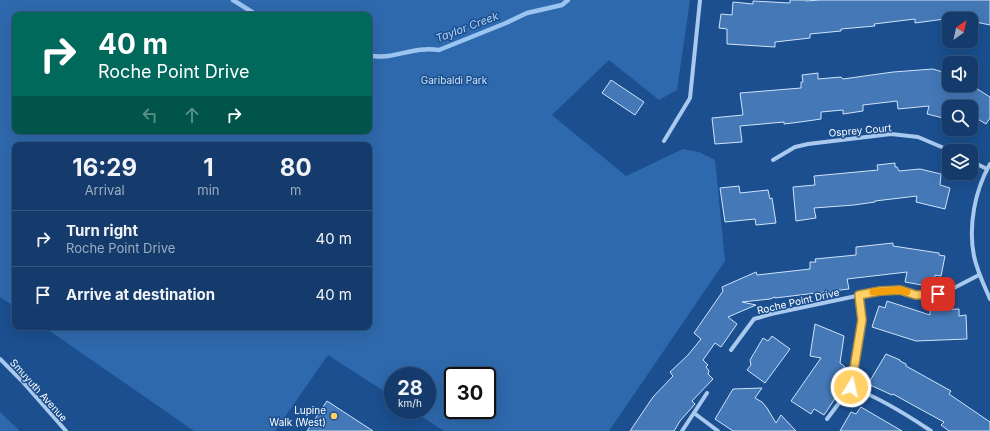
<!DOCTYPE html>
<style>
body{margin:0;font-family:Inter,sans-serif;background:#1d4271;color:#f1f3f6;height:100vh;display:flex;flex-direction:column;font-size:15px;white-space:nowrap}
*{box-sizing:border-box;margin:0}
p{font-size:13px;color:#9dadc1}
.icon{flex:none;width:22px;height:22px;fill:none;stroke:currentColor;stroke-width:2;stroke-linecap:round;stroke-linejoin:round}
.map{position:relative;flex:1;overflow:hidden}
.sheet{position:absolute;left:12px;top:142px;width:360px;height:188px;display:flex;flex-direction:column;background:#143b6b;border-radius:8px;box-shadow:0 4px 16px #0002,0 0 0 1px #33557e}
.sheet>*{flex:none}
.hud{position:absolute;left:12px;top:12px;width:360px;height:122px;border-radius:8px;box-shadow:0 4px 16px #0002,0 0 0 1px #33557e;background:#00695c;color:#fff;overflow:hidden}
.needle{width:26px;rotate:33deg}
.fabs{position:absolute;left:942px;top:12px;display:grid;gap:8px}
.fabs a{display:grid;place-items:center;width:36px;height:36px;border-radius:8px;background:#143b6b;box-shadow:0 4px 16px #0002,0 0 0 1px #33557e;font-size:20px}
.speed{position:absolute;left:384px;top:367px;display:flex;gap:8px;font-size:20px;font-weight:700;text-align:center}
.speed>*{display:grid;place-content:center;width:52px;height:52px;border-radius:50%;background:#143b6b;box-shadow:0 4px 16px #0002,0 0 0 1px #33557e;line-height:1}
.speed small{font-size:10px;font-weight:400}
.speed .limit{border:2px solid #111;border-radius:6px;background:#fff;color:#111}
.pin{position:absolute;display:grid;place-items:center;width:34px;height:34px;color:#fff;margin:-17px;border-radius:8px;box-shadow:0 2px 6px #0006}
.me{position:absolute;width:44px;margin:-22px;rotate:9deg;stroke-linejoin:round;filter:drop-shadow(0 0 3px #0008)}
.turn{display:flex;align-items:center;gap:14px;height:84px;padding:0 20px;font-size:18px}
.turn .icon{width:52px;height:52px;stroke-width:2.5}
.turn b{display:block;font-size:28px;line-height:34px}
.lanes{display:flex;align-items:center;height:38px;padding:0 20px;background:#0003;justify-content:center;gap:20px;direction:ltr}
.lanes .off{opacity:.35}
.eta{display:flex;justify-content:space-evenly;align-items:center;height:68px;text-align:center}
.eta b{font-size:24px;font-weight:700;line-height:28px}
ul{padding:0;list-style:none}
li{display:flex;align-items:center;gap:12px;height:56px;padding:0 20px;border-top:1px solid #33557e}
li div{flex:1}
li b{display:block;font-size:15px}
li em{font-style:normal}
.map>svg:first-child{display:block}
.green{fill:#2e69ad;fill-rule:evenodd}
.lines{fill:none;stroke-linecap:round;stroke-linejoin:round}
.stream{stroke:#9cc4f0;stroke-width:4.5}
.building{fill:#4478b7;stroke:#cfe3fa}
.minor{stroke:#a9c9ee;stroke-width:4}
.route-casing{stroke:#a68842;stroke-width:10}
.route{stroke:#ffd166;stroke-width:7}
.slow{stroke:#f59e0b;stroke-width:7}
.poi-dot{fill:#ffd166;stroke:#1b4f8f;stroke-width:1.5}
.labels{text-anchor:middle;stroke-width:3;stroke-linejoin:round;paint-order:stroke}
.park-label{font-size:10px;fill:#cfe3fa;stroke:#1b4f8f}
.street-label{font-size:10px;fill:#fff;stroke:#1b4f8f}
.poi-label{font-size:10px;fill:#fff;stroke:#1b4f8f;text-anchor:end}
.water-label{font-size:11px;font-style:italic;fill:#b5d3f5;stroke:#1b4f8f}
</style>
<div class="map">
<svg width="990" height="431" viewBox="0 0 990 431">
<rect width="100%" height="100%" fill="#1b4f8f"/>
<path class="green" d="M0,0h690l-13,90 -18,10 -50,-40 -57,55 74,61 57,-27 16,3 16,8 10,101 -116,170h-165l-32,-21h15v-34h-34v21l-65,-42 -53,76h-81l-150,-104h325v-182h-354v162l-15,-10zM15,15h354v116h-354zM453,376h34v34h-34z
M0,412l20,19h-20z"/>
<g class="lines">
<path class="stream" d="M233,0l24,15
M369,56c6,0 13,1 19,0 18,-3 33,-9 51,-6l67,-27 21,-10 35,-8 6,-5"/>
</g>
<path class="building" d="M790,0h16v1l14,-1h170v25l-19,-4v-2l-19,-1 -37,5v-4l-41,5 1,2 -34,3v2l-31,3v4l-35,4v5l-48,-3v-15l-8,-1 2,-14 11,1 1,-13 20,2v-3l37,2z
M933,69l16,5v11h22l19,12v21l-4,6 -15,-9v-8h-25l-3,11 -16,-4 2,-8 -31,3 -1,-8 -34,4v6l-20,3v-4l-22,2v7l-21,3 -16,2v-2l-44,4 2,16 -27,2 -3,-26 31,-3 -3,-22 61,-5v-6h2l-1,-7 16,-2v6l23,-2 2,2 50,-7z
M611,80l33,22 -9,13 -33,-22z
M895,163v4h2l2,4 21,-2 21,5 -1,11 10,3 -5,21 -29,-7 1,-6 -42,5v1l-21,3 -40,3 2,10 -20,3 -3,-34 22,-2 -1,-9 64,-6 -1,-5z
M739,186l1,7 28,-3 2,9 2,-1 4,25 -20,2 -1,-6 -30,3 -5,-34z
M893,243v3l46,7v2l6,1 -4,20 -6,-1 -2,12 -28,-5 2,-10 -60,7 2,10 -74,9v-1l-5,2 -28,3 14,3 -28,12 9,7 -16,23 -6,-4 -12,17 5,5 -2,2 3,4 -1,3 5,5 -21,22 3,3 -15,17 -6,10h-44l23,-34 20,-21 -3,-4 18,-17 13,-16 -7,-6 29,-42 -1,-4 34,-15 1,3 53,-6v-7h6l-1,-3 41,-4v-8z
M887,301l43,14v-5l29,-1v7l7,-1 1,24 -51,2 -44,-14 7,-21 6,2z
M815,324l29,12 -4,27 5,4 -5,24 -16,24 -10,-6 -3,5 -20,-13 30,-43 -11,-2z
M772,336l18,13 -25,34 -18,-13 4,-5 -1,-5 13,-22 5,3z
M886,354l14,6v1l6,3v2l45,25 -2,3 41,28v9h-41l-8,-6 3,-3 -24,-13 -27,-15 -1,1 -24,-11z
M762,388l-7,10 7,4 5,6 9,15 5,-8 15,16h-63l-18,-12 18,-30z
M327,401l46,30h-66z
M861,407l41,24h-62l11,-19 5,2z"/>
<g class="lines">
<path class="minor" d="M664,141l26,-43 10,-98
M773,160l22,-13 13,-3 83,-10 27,3 33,14
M971,161l16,8
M990,164c-15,26 -22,62 -16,92 3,15 10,29 16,43
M731,350l23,-31 17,-5 109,-23 20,-1 16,5 22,-1 14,-5 27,-14
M0,359l22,22 44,50
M851,387c29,11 55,27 80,44
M694,413l24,18
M827,419l24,-32 10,-68v-16l-2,-8
M682,431l25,-38"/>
</g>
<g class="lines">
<defs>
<path id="route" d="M851,387l11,-67 -3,-25 21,-4 20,-1 16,5 22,-1"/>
</defs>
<use href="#route" class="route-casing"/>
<use href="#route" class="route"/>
<path class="slow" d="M873,292l27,-2 7,2"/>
</g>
<circle class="poi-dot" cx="334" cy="416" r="4"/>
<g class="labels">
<g class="park-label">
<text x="454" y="84">Garibaldi Park</text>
</g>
<g class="street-label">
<text transform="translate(860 130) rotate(-5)" y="4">Osprey Court</text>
<text transform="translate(798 301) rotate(-13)" y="4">Roche Point Drive</text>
<text transform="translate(39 390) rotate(48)" y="4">Smuyuth Avenue</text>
</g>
<g class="poi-label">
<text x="326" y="414">Lupine<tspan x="326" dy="12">Walk (West)</tspan></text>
</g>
<g class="water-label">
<text transform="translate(467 27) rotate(-21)" y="4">Taylor Creek</text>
</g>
</g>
</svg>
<div class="fabs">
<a><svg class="needle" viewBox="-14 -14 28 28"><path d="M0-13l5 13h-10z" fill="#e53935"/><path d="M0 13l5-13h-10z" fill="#9dadc1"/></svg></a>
<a><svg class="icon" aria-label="sound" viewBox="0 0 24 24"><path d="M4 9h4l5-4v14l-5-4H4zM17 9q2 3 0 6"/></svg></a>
<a><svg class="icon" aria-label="search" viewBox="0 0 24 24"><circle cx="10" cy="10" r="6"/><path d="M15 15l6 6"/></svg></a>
<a><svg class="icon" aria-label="layers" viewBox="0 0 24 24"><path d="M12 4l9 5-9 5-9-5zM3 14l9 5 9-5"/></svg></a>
</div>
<div class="speed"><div>28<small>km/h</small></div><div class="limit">30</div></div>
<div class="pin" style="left:938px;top:294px;background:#d93025"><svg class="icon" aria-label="arrive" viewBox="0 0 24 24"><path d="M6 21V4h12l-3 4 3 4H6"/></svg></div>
<svg class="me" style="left:851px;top:387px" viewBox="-20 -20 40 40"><circle r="17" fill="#ffd166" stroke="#fff" stroke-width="3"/><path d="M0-11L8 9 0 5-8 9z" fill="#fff"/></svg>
<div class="hud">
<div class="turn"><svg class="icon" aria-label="right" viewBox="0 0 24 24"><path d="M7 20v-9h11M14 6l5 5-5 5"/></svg><div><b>40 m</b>Roche Point Drive</div></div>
<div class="lanes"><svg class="icon off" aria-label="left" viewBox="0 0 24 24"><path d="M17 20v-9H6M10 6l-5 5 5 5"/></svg><svg class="icon off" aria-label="ahead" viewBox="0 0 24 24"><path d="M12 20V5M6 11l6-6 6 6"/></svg><svg class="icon" aria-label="right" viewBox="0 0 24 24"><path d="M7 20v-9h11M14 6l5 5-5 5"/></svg></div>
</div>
<section class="sheet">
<div class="eta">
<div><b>16:29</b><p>Arrival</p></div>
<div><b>1</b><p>min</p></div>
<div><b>80</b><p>m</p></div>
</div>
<ul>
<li><svg class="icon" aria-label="right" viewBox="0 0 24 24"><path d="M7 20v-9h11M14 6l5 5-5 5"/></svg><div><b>Turn right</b><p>Roche Point Drive</p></div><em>40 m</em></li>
<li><svg class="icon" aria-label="arrive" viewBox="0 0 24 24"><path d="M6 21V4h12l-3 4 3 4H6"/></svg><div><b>Arrive at destination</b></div><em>40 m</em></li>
</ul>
</section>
</div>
